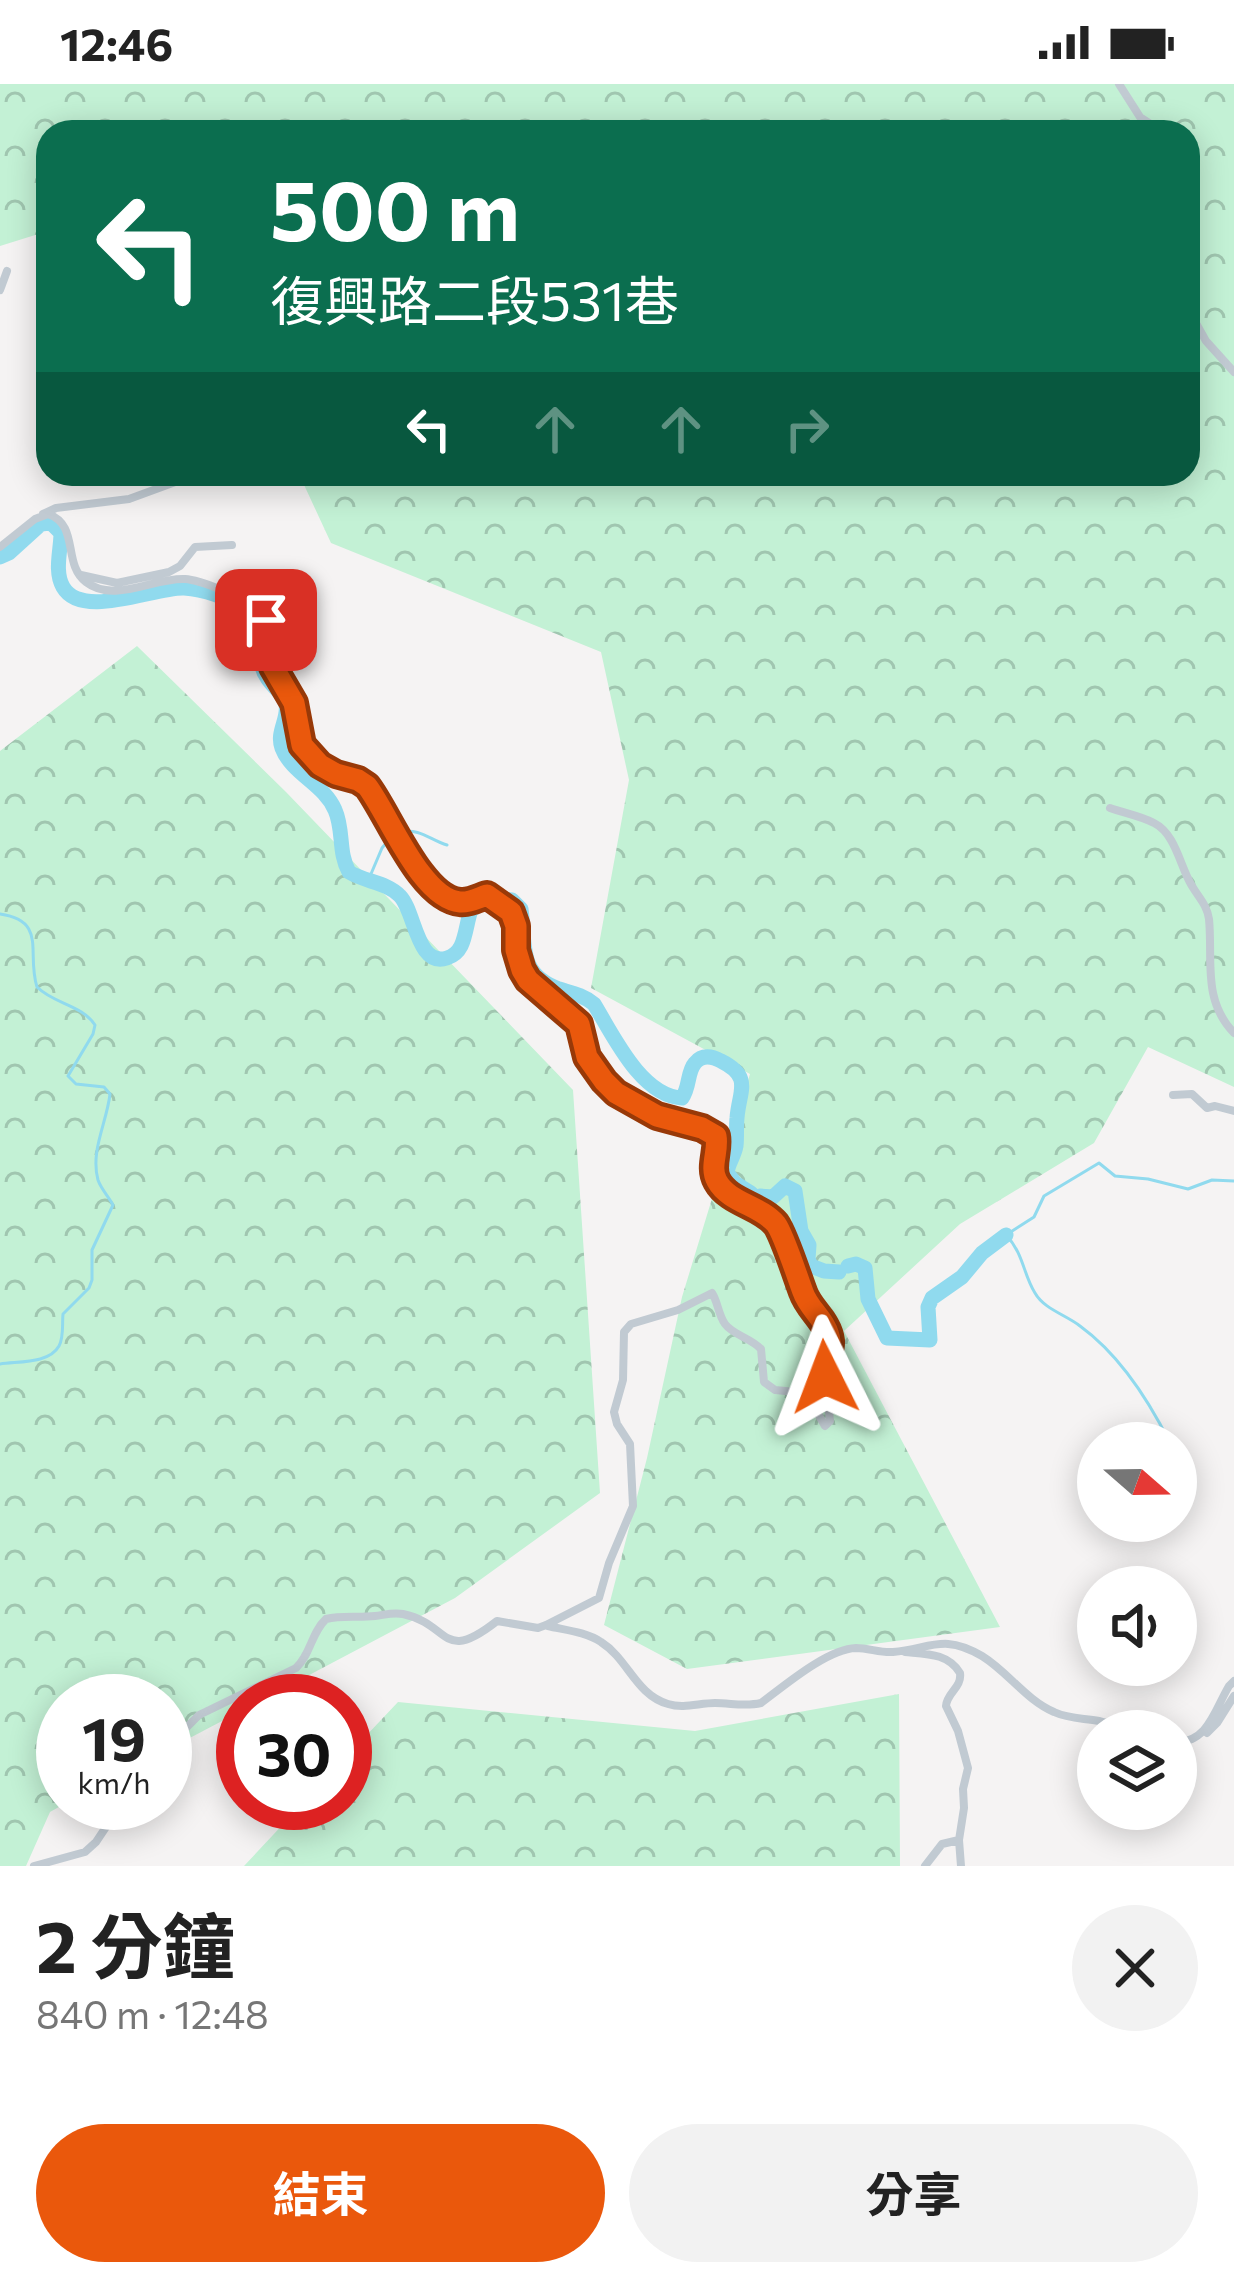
<!DOCTYPE html>
<html lang="zh-TW">
<meta charset="utf-8">
<style>
body{margin:0;font-family:Commissioner,"Noto Sans TC",sans-serif;background:#f2f2f2;color:#222;height:100vh;display:flex;flex-direction:column;font-size:45px;white-space:nowrap}
*{box-sizing:border-box;margin:0}
p{font-size:39px;color:#767676}
.icon{flex:none;width:66px;height:66px;fill:none;stroke:currentColor;stroke-width:2;stroke-linecap:round;stroke-linejoin:round}
.map{position:relative;height:1782px;overflow:hidden}
.side{display:flex;flex-direction:column;background:#fff;flex:1}
.side>*{flex:none}
.guide{position:absolute;left:36px;top:36px;width:1164px;height:366px;border-radius:36px;box-shadow:0 6px 30px #0003;background:#0b6e4f;color:#fff;overflow:hidden}
.needle{width:78px;rotate:110deg}
.controls{position:absolute;left:1077px;top:1338px;display:grid;gap:24px}
.controls a{display:grid;place-items:center;width:120px;height:120px;border-radius:50%;background:#fff;box-shadow:0 6px 30px #0003;font-size:60px}
.speed{position:absolute;left:36px;top:1590px;display:flex;gap:24px;font-size:60px;font-weight:700;text-align:center}
.speed>*{display:grid;place-content:center;width:156px;height:156px;border-radius:50%;background:#fff;box-shadow:0 6px 30px #0003;line-height:1}
.speed small{font-size:30px;font-weight:400}
.speed .limit{border:18px solid #d22;background:#fff;color:#111}
.pin{position:absolute;display:grid;place-items:center;width:102px;height:102px;color:#fff;margin:-51px;border-radius:24px;box-shadow:0 6px 18px #0006}
.me{position:absolute;width:132px;margin:-66px;rotate:357deg;stroke-linejoin:round;filter:drop-shadow(0 0 9px #0008)}
.turn{display:flex;align-items:center;gap:42px;height:252px;padding:0 36px;font-size:54px}
.turn .icon{width:156px;height:156px;stroke-width:2.5}
.turn b{display:block;font-size:84px;line-height:102px}
.lanes{display:flex;align-items:center;height:114px;padding:0 36px;background:#0003;justify-content:center;gap:60px;direction:ltr}
.lanes .off{opacity:.35}
.round{display:grid;place-items:center;flex:none;width:126px;height:126px;border-radius:63px;background:#f2f2f2}
.summary{display:flex;align-items:center;justify-content:space-between;height:204px;padding:0 36px}
h1{font-size:72px;font-weight:700;line-height:90px}
.cta{display:flex;gap:24px;margin-top:auto;padding:24px 36px}
.cta a{flex:1;height:138px;border-radius:72px;background:#ea580c;color:#fff;font-size:48px;font-weight:700;line-height:138px;text-align:center}
.cta a+a{background:#f2f2f2;color:#222}
.status{display:flex;justify-content:space-between;align-items:center;height:84px;padding:0 60px;background:#fff;direction:ltr}
.status svg{height:33px;fill:currentColor}
.map>svg:first-child{display:block}
.forest{fill:url(#forest-crowns)}
.lines{fill:none;stroke-linecap:round;stroke-linejoin:round}
.stream{stroke:#90daee;stroke-width:3}
.river{stroke:#90daee;stroke-width:15}
.minor{stroke:#c1cad2;stroke-width:8}
.route-casing{stroke:#983908;stroke-width:30}
.route{stroke:#ea580c;stroke-width:21}
</style>
<div class="status"><b>12:46</b><svg viewBox="0 0 49 12"><path d="M0 12V9h3v3zM5 12V6h3v6zM10 12V3h3v9zM15 12V0h3v12zM26 1h20v11H26zM47 4h2v5h-2z"/></svg></div>
<div class="map">
<svg width="1234" height="1782" viewBox="0 0 1234 1782">
<defs>
<pattern id="forest-crowns" width="20" height="18" patternUnits="userSpaceOnUse" patternTransform="scale(3)"><rect width="20" height="18" fill="#c3f1d5"/><path d="M2 6a3 3 0 1 1 6 0M12 15a3 3 0 1 1 6 0" fill="none" stroke="#a0c6b0"/></pattern>
</defs>
<rect width="100%" height="100%" fill="#f5f3f3"/>
<path class="forest" d="M0,0h1234v1003l-86,-40 -54,96 -134,81 -116,107 156,296 -313,42 -83,-44 43,-167 35,-161 68,-223 -159,-86 38,-208 -28,-128 -270,-109 -32,-69h889v-342h-1140v99l-48,15z
M137,562l149,146 287,298 27,403 -145,105 -195,103h-17v9l-78,41v-50h-102v102h3l-16,9 -24,54h-26v-1115z
M899,1610l1,172h-656l59,-63h42v-45l53,-56 297,29z"/>
<g class="lines">
<path class="stream" d="M401,748c19,-4 29,8 46,13
M368,797l14,-33 10,-12
M0,830c48,7 26,39 37,73 17,17 45,18 58,38l-2,9 -25,42 8,8 28,3 6,7c-3,28 -20,57 -12,86 3,9 11,17 15,25l-21,45v30l-3,8 -26,26c-1,10 1,23 -4,32 -10,18 -41,15 -59,18
M1170,1359c-22,-44 -50,-88 -90,-117 -14,-11 -36,-17 -45,-33 -12,-19 -11,-39 -29,-58l28,-18 10,-21 55,-33 16,13 33,3 40,10 24,-9 22,1"/>
<path class="river" d="M0,473l9,-4 32,-29 10,-1 10,10c0,17 -7,38 2,54 19,33 91,0 121,1 20,1 44,10 61,21 22,14 10,37 17,58 4,16 22,26 24,37 3,15 -10,28 -4,44 10,26 42,36 53,62 9,20 3,43 14,62 16,10 38,10 51,24 15,15 17,72 47,62 6,-2 11,-6 14,-12 5,-10 6,-25 10,-36l15,-9
M496,814l16,2 9,9c5,36 -4,65 38,80 13,4 24,6 35,15 19,31 47,92 88,94 8,-11 5,-26 13,-35 7,-9 17,-7 26,-2 32,16 18,30 16,57 -1,9 0,19 -1,28 -2,11 -8,17 -9,27l8,10 16,10
M760,1112l13,1 12,-11 10,5 6,40 8,14 -1,14 3,7 13,5 15,1
M848,1182l8,-2 9,4 3,31 19,39 43,2 -2,-33 4,-9 30,-21 20,-24 24,-18"/>
<path class="minor" d="M1119,0l21,33 23,15
M1188,61l7,9 -3,8 -4,2
M0,206l7,-19
M1188,225l18,32 28,31
M43,430l13,-6 73,-9 68,-25
M0,463l35,-28 13,-5c32,11 14,50 38,68 28,22 69,-5 99,-3 16,1 56,18 69,27 20,14 14,38 19,59 3,18 21,30 25,49 3,12 0,24 7,35 14,24 41,23 62,37 21,27 53,113 93,116 9,1 18,-4 26,-7l25,17 5,14v24l6,20 6,10 51,44 8,33 18,24 11,12 41,23 45,12 14,8 2,14 -5,21 4,11 10,12 48,29 16,39 10,17 5,19 21,33 3,15 -6,23 6,52 -5,5 -19,-33 -31,-3 -11,-8 -3,-33c-10,-11 -28,-14 -36,-25 -7,-10 -7,-22 -13,-31l-34,17 -47,14 -7,8 -1,48 -9,32 3,12 13,20 3,62 -24,57 -10,35 -53,27 -8,3 -41,-7c-56,44 -46,3 -94,-7 -10,-2 -19,1 -28,2 -17,2 -33,-1 -49,3 -15,14 -15,35 -30,49l-97,47 -34,34
M81,491l36,8 52,-11 11,-6 15,-19 37,-2
M1110,724c14,5 31,8 44,15 22,11 26,44 38,63 7,12 15,19 17,33 4,41 -7,81 25,114
M1173,1011l19,-1 15,14 8,-2 19,5
M548,1542c17,4 38,6 53,16 27,17 35,53 67,62 16,5 31,-1 47,-1 16,0 30,4 46,0 23,-17 66,-54 95,-55 13,0 24,5 37,4 37,-3 50,-19 89,4 26,16 44,44 72,56 15,7 29,6 45,9 12,3 24,7 36,10
M905,1568c21,2 43,1 55,21 2,15 -13,19 -14,33l12,25 10,37 -5,21 1,19 -5,32 2,26
M1207,1649l10,-10 17,-27
M1176,1658c32,1 39,-33 53,-56l5,-5
M34,1782l51,-14 11,-10 26,-39
M925,1782l17,-22 17,-4"/>
</g>
<g class="lines">
<defs>
<path id="route" d="M266,536l7,47 21,36 8,42 18,20 16,9 22,6 9,6c21,27 54,113 93,116 9,1 18,-4 27,-7l24,17 5,14v24l6,20 6,10 51,44 8,33 17,24 12,12 41,23 45,12 14,8c3,15 -7,31 1,45 12,22 43,24 59,43 8,11 22,55 27,68 6,18 25,29 27,49 1,12 -7,23 -5,36"/>
</defs>
<use href="#route" class="route-casing"/>
<use href="#route" class="route"/>
</g>
</svg>
<div class="controls">
<a><svg class="needle" viewBox="-14 -14 28 28"><path d="M0-13l5 13h-10z" fill="#e53935"/><path d="M0 13l5-13h-10z" fill="#767676"/></svg></a>
<a><svg class="icon" aria-label="sound" viewBox="0 0 24 24"><path d="M4 9h4l5-4v14l-5-4H4zM17 9q2 3 0 6"/></svg></a>
<a><svg class="icon" aria-label="layers" viewBox="0 0 24 24"><path d="M12 4l9 5-9 5-9-5zM3 14l9 5 9-5"/></svg></a>
</div>
<div class="speed"><div>19<small>km/h</small></div><div class="limit">30</div></div>
<div class="pin" style="left:266px;top:536px;background:#d93025"><svg class="icon" aria-label="arrive" viewBox="0 0 24 24"><path d="M6 21V4h12l-3 4 3 4H6"/></svg></div>
<svg class="me" style="left:825px;top:1293px" viewBox="-20 -20 40 40"><path d="M0-17L14 15 0 8-14 15z" fill="#ea580c" stroke="#fff" stroke-width="4"/></svg>
<div class="guide">
<div class="turn"><svg class="icon" aria-label="left" viewBox="0 0 24 24"><path d="M17 20v-9H6M10 6l-5 5 5 5"/></svg><div><b>500 m</b>復興路二段531巷</div></div>
<div class="lanes"><svg class="icon" aria-label="left" viewBox="0 0 24 24"><path d="M17 20v-9H6M10 6l-5 5 5 5"/></svg><svg class="icon off" aria-label="ahead" viewBox="0 0 24 24"><path d="M12 20V5M6 11l6-6 6 6"/></svg><svg class="icon off" aria-label="ahead" viewBox="0 0 24 24"><path d="M12 20V5M6 11l6-6 6 6"/></svg><svg class="icon off" aria-label="right" viewBox="0 0 24 24"><path d="M7 20v-9h11M14 6l5 5-5 5"/></svg></div>
</div>
</div>
<section class="side">
<div class="summary"><div><h1>2 分鐘</h1><p>840 m · 12:48</p></div><a class="round"><svg class="icon" aria-label="close" viewBox="0 0 24 24"><path d="M6 6l12 12M18 6L6 18"/></svg></a></div>
<div class="cta"><a>結束</a><a>分享</a></div>
</section>
